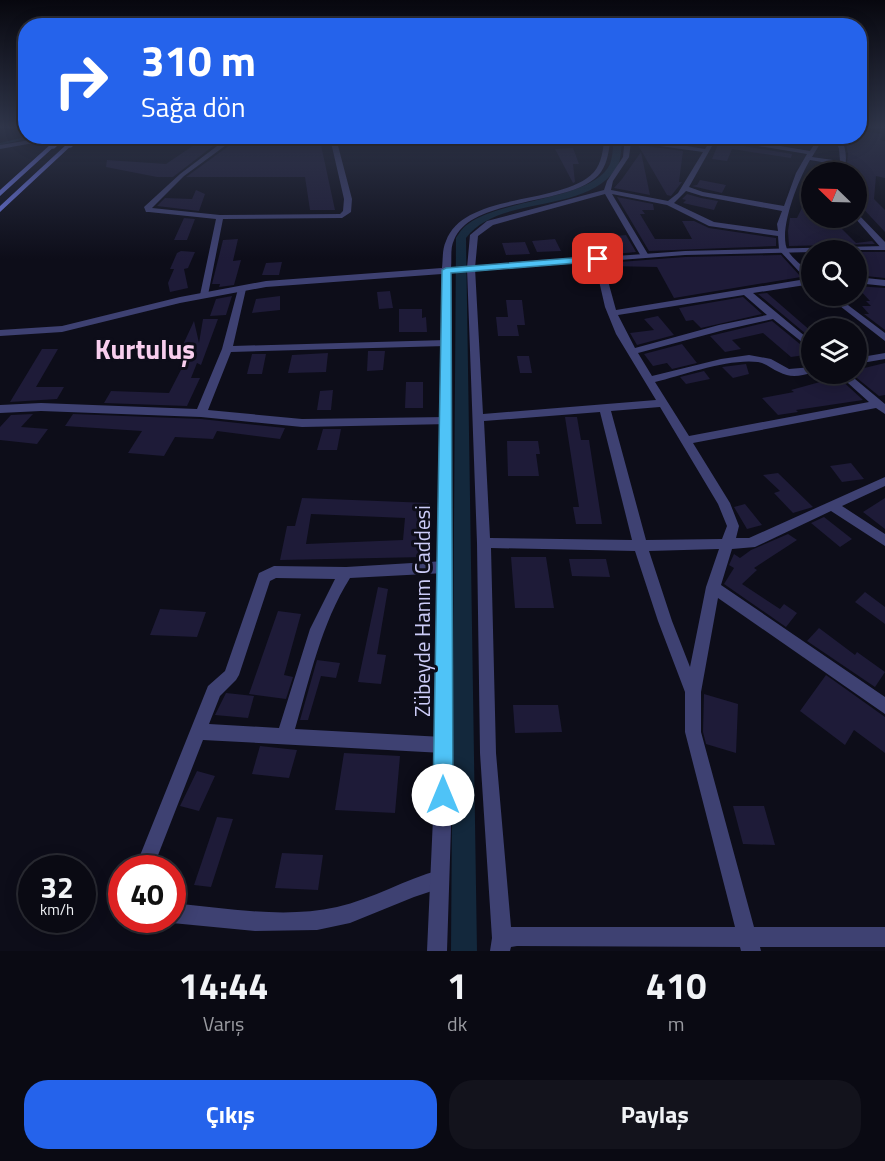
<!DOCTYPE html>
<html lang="tr">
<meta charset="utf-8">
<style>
body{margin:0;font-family:"Titillium Web",sans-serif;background:#13131c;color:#f1f3f6;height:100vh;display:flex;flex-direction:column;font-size:22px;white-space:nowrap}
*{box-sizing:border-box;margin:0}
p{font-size:20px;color:#999aa0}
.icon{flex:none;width:33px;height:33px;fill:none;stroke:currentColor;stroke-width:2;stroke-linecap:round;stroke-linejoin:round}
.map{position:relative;height:951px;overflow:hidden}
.details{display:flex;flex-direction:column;background:#0a0a13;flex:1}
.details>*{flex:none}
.banner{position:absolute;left:18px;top:18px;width:849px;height:126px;border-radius:24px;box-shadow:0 3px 15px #0003,0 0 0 2px #2a2b33;background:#2563eb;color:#fff;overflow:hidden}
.needle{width:39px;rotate:293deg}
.fabs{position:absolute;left:801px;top:162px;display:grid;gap:12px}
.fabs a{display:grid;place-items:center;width:66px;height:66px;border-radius:50%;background:#0a0a13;box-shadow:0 3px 15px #0003,0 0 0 2px #2a2b33;font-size:30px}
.speed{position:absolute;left:18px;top:855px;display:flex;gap:12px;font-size:30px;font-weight:700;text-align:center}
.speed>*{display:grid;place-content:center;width:78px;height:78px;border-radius:50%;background:#0a0a13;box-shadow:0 3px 15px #0003,0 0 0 2px #2a2b33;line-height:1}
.speed small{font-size:15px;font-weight:400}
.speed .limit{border:9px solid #d22;background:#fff;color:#111}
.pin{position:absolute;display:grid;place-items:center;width:51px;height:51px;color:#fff;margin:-26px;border-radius:12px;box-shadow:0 3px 9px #0006}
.me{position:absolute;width:66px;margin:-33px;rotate:0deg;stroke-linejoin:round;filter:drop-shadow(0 0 4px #0008)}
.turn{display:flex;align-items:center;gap:21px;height:126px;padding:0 24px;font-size:27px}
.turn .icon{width:78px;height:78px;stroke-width:2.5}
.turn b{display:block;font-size:42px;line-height:51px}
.eta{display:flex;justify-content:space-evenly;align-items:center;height:102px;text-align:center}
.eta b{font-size:36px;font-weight:700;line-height:42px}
.button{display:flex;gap:12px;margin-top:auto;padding:12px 24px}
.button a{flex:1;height:69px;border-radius:24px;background:#2563eb;color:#fff;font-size:24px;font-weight:700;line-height:69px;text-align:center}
.button a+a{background:#13131c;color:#f1f3f6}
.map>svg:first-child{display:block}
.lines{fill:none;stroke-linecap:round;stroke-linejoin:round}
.stream{stroke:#13283c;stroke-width:2}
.canal{fill:#13283c;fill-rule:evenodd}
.building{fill:#1e1b38;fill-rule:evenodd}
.minor-tunnel{stroke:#2a2a3a;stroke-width:7;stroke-dasharray:7 4;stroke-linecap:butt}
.minor{fill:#3e4172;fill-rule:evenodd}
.tertiary{fill:#3e4172;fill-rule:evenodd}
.secondary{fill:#6f7aec;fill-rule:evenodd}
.secondary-bridge{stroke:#6f7aec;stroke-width:7}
.route{fill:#4fc3f7;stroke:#337fa1;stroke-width:1.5}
.labels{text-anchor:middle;stroke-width:6;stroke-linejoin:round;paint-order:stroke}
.street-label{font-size:21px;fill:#ccccf8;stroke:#0d0d19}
.district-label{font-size:27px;font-weight:bold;fill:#f8ceee;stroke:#0d0d19}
</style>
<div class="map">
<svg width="885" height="951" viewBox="0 0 885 951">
<rect width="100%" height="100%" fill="#0d0d19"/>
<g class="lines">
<path class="stream" d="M0,144l34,-8"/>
<path class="canal" d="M614,136h8c-1,11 0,24 -6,33 -32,46 -117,25 -150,69l11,713h-26l5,-713c3,-5 7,-11 12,-14 32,-25 126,-24 142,-60 3,-8 3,-19 4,-28z"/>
</g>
<path class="building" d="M860,131l22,3 -2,6 5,1v37l-9,-2 -2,23 11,11v22l-29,-31v-29h-10l2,-18 -3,-18h15z
M200,141l17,2 -44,34h-16l-51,-10 1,-7 59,4z
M719,142l73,12 -1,4 -59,-9 -5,12 -15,-2z
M230,145h91l14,65h-25l-5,-33h-119z
M638,145l45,6 -4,31h3l-11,14 -4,-1z
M573,148l6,16h-6l2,18 -2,1 -18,-34z
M641,152l9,43 -36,-7 8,-9z
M700,180l26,5 -4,8 -30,-7 5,-1z
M812,187v31h19l25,25 16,-2 3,3 -86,2 -1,-15 2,-13h7z
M196,190l9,4 -6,17 -42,-5 8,-8 27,1z
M687,194l14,4 17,3 -4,9 -31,-7 3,-3 -4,-1z
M617,197l36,7 1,6h-12l3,4h-5l15,25h37l-10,-18h12l15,7 67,10v8l-127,5z
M184,218l11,1 -8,21h-13z
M626,235l10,17 -33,3 -8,-17z
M238,239l-5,22 8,-1 -7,25 -15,2 1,-3h-8l11,-44z
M555,239l6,12 -24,1 -5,-11z
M525,242l5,12 -24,1 -4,-12z
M181,251l14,1 -7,16 -4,1 4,19 -18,4 -2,-9 6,-14h-4l7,-16z
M856,252h29v26l-29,-3z
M781,255l20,22 -127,21 -17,-31 -49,-1 -2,-3 79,-6z
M282,262l-3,13h-17l4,-12z
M856,286l29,2v42l-21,-16h5l-7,-8h9l-5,-5h4z
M390,291l3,17 -14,1 -2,-17z
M767,293l45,39v7l-54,-45z
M232,296l-6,19 -16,1 6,-17z
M280,296v14l-28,3 4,-14z
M743,297l19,17 -61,14 -8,-8 -7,1 -7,-13z
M506,300h16l3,25h-8l2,11h-21l-2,-19h12z
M399,309h23v9l4,-1 1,15h-28z
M658,316l16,19 -37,10 -7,-12 24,-3 -10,-11z
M203,319h15l-17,46 -4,-2 -6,15h9l-13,28 -83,-3 7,-12 58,2 16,-31h-10l19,-41 5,22z
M772,321l40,33 -21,3 -28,-24 -31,7 9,9 -16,3 -15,-16z
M682,344l15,19 -25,6 -5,-6 -14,3 -9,-12z
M42,349h16l-22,38h28l-7,12 -47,3z
M368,351h17l-2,19 -16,1z
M328,353l-2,19 -38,1 4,-18z
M252,354h14l-4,20h-15z
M517,356h12l3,17h-12z
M885,363v32l-6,1 -27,-22h4v-4z
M746,364l3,10 -16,4 -11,-11z
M704,371l6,8 -24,5 -6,-7z
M838,377l25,23 -67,10 2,2 -20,3 -16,-17 32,-6 -3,-2z
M406,382h17v26h-18z
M333,390l-2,20h-14l3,-19z
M33,414l-12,13 27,2 -11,15 -37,-4v-13l11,-12z
M73,414l128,5 84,9 -5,11 -63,-8 -4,8 -38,-2 -11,19 -36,-3 14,-22 -77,-5z
M565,417h12l4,23h8l13,84h-26l-3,-17h6z
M323,429h18l-4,21h-20z
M507,441h31l2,13h-4l3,22h-31z
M851,463l13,16 -22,3 -12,-16z
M778,473l35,34 -20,6 -19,-20 6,-2 -17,-16z
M302,498l127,5 -1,16h-4l1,38 -145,3 7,-34h8zM311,514l94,4 -2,22 -97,4z
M885,498v31l-22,-17z
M745,504l17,21 -15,4 -13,-22z
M824,517l28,22 -12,8 -29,-24z
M788,534l9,6 -43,28 3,2 -15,14 38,25 4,-5 13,9 -11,14 -62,-43 10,-16 -5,-3 5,-11 6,4 11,-8z
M511,557h35l8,51h-39z
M569,559h37l4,18 -38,-1z
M378,587l10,2 -11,65 9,1 -5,29 -23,-2z
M865,592l20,15v17l-30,-22z
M160,609l46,3 -9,25 -47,-2z
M278,611l23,3 -17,61 9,2 -7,22 -37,-5z
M819,628l36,27 2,-3 28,20 -10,15 -68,-46z
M317,660l23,3 -4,15 -15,-2 -13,44h-8z
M826,675l59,42v36l-31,-23 -9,15 -45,-34z
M226,693l28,3 -6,22 -33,-3z
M704,694l34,10 -2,49 -30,-9 -3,-12z
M513,705h45l4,27 -47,1z
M260,746l37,4 -8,28 -37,-4z
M344,753l56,3 -5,57 -60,-3z
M197,771l18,5 -16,35 -19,-5z
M733,806h31l11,39 -32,-1z
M217,817l16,2 -22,68 -17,-2z
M282,853l41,2 -5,35 -43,-2z"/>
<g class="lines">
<path class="minor-tunnel" d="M43,140l49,-4"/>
<path class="minor" d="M139,136l151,2 48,-2 -2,2 16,61 -1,13 -9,6 -119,1 -15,76 -4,3 -3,-1 -1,-2 16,-76 -67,-7h-3l-2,-5 36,-33 45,-34zM330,138l14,61 -1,12 -3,3 -120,1 -68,-7 32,-32 49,-36 57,2z
M625,136l80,13 5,-8v-5h11l89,15c7,-11 10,-15 24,-15l-13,6 -9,15 28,4 -1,-12 -5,-13h6c7,13 7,24 4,36h-6l1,-7 -29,-5c-11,18 -33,72 -22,91 5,8 16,16 24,24v9l-59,9 59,49v8l-39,-31 -49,11 -86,23 14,23 69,-17 28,-4 22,4 18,10 23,-2v6c-12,3 -22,5 -33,-1 -7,-3 -13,-9 -21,-10 -28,-4 -75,13 -103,20l34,54 180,-34 -31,-28h11l36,30v10l-9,-6 -183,35 37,60 9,23 -3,12h13l136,-61v9l-43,20 43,28v12l-54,-35 -76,36 -23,2 -11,36 164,112v17l-167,-116 -17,94v40l53,195h131v20h-125l1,4h-20l-1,-4 -223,-1 -6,1 -1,4h-20l2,-13 -12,-185 -3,-210 -10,-275 3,-33 17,-14 117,-31 3,-9 16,-24zM716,139l91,15 -11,19 -12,33 -81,-14 -14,-5zM631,142l72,10 -25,41 -10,8 -57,-11 2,-9 16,-24zM686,191l16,5 80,15 -5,13 1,7 -64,-9 -40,-19zM605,194l37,64 7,-2 -37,-62 55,11 42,21 69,10 1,14 27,29 -190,31 -14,-51 -7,-2 -1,2 11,48 11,27 40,66 -173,14 -8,-146 3,-32 15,-11zM744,295l23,20 -48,10 -84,23 -17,-33zM660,407l58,97 9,22 -5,13 -76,1 -35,-129zM600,412l32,128 -142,-2 -6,-117zM491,548l144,3 23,70 27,71v40l50,195h-224l-15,-174zM719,549l-13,38 -16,80 -18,-46 -23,-70z
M43,138l2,1v2l-45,8v-4z
M856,212l29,30v7h-3l-27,-31z
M856,277l29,3v6l-29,-3z
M242,286l4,3 -13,57 213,-6 5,3 -5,3 -215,6 -23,58 94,9 144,-2 4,1 2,3 -2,3 -148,3 -101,-10 -160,-6 -41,2v-8l41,-2 156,6 25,-60 16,-60z
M827,296h9l49,37v8z
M885,353v6l-29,5v-6z
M445,561l5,2 2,4 -2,4 -5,2 -95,5c-29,46 -40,100 -55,151l148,8 6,2 2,6 -2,6 -6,2 -240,-13 -50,128h-18l73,-182 17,-15 34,-98 15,-7 72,1zM276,578l59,1 -25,50 -31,99 -70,-4 11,-28 16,-16 3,-5 31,-94z
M440,870l7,2 2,7 -2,7 -33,11 -64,26 -33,7 -62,1 -83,-8 -7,-3h7v-17c55,5 111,16 165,4 36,-8 68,-28 103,-37z"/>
<path class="tertiary" d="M605,136h6c-2,13 -3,26 -10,36 -25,35 -130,23 -147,68 -4,8 -2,19 -3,28l234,-17 200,-5v4h-73v2l-127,3 -235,18 2,523 -5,155h-20l7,-155 8,-522 -176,13 -86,16 -118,29 -62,4v-6l62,-4 118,-29 86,-16 176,-13c1,-8 0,-19 4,-27 18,-50 117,-35 148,-69 8,-9 9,-24 11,-36z"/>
<path class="secondary" d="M68,143l5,1 -73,68v-6z
M51,144l5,1 -56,51v-6z"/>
<path class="secondary-bridge" d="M70,144l8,-8
M53,145l9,-9"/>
</g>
<linearGradient id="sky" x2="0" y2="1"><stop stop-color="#07070e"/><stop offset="0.49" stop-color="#2f3549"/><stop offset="1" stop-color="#2f3549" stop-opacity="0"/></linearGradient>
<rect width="885" height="259" fill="url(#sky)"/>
<path class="route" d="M598,256l5,3 -2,2 -150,12 2,522 -3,7 -7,3 -7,-3 -3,-7 9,-525 4,-2z"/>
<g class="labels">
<g class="street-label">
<text transform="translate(423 611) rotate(-90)" y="7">Zübeyde Hanım Caddesi</text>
</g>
<g class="district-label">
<text x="145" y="359">Kurtuluş</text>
</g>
</g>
</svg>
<div class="fabs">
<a><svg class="needle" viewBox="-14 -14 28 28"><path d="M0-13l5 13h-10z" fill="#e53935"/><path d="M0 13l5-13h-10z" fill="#999aa0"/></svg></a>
<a><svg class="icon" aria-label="search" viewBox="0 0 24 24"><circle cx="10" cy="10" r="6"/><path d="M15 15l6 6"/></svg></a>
<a><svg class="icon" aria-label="layers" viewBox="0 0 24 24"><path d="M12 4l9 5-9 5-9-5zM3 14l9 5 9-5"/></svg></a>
</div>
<div class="speed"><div>32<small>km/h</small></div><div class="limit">40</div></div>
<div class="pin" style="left:598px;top:259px;background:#d93025"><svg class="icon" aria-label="arrive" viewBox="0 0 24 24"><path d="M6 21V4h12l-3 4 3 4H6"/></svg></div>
<svg class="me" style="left:443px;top:795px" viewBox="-20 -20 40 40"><circle r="19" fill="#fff"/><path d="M0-13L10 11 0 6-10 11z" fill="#4fc3f7"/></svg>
<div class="banner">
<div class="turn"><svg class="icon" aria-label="right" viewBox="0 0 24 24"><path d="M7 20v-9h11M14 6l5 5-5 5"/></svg><div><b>310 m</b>Sağa dön</div></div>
</div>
</div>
<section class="details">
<div class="eta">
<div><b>14:44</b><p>Varış</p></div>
<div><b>1</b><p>dk</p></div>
<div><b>410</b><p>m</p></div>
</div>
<div class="button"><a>Çıkış</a><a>Paylaş</a></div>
</section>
